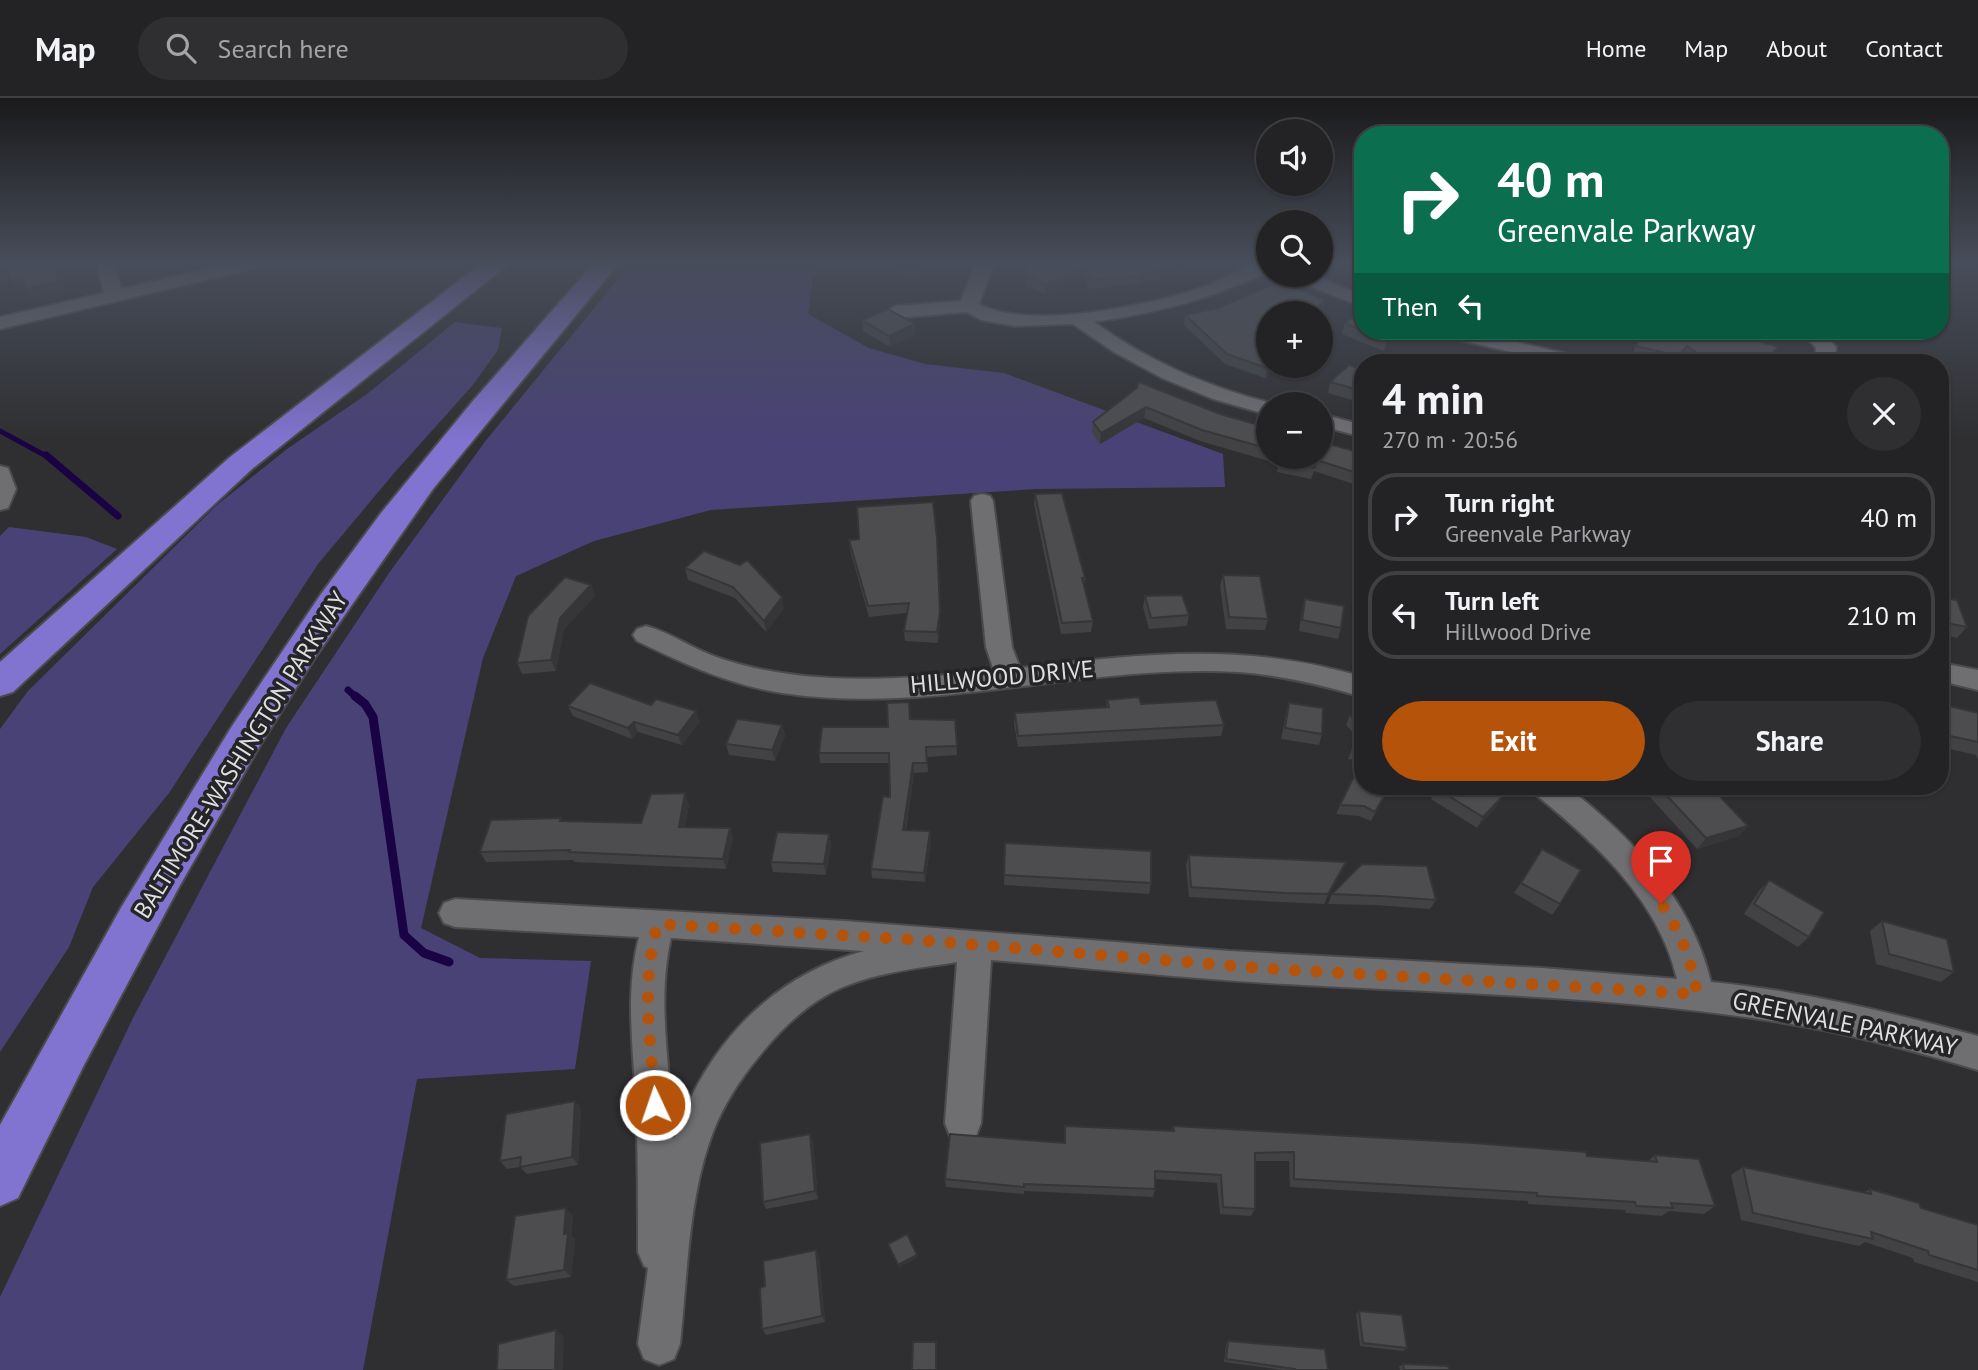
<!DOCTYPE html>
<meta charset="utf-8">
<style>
body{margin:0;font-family:"PT Sans",sans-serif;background:#2f2f32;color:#f1f3f6;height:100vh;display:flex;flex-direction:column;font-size:26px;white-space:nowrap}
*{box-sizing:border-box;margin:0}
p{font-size:23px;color:#a3a4a7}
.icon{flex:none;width:38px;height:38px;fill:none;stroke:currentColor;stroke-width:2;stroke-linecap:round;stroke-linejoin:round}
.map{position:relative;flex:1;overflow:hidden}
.side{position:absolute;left:1354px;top:256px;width:595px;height:441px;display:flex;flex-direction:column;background:#232325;border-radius:28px;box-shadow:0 2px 5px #0004,0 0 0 2px #404042}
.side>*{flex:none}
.top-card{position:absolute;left:1354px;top:28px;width:595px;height:214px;border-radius:28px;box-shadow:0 2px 5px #0004,0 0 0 2px #404042;background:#0b6e4f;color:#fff;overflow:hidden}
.controls{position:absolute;left:1256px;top:21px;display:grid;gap:14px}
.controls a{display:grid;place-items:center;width:77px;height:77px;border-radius:50%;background:#232325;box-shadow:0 2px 5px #0004,0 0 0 2px #404042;font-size:35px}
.pin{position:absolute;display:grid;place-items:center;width:60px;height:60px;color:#fff;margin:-72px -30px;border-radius:50% 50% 50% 0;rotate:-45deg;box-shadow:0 0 7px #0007}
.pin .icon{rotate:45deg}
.me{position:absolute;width:77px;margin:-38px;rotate:357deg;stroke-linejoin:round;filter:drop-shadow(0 0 5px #0008)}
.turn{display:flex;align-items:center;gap:24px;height:147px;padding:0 28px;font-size:32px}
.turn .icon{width:91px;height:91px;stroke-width:2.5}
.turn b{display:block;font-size:49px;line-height:60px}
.then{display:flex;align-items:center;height:66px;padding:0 28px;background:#0003;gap:14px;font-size:26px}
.round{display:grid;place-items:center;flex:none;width:74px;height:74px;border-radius:37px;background:#2f2f32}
.head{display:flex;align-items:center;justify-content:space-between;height:119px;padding:0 28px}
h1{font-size:42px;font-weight:700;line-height:52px}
.cta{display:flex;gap:14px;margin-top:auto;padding:14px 28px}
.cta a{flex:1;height:80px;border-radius:42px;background:#b45309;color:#fff;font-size:28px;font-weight:700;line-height:80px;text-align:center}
.cta a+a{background:#2f2f32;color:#f1f3f6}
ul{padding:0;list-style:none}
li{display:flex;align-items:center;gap:21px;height:88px;margin:0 14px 10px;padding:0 14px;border:4px solid #404042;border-radius:28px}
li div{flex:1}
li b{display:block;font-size:26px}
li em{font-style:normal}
header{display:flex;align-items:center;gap:42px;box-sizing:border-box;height:98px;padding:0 35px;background:#232325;border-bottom:2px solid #404042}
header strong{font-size:33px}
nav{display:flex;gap:38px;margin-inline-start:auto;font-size:24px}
.search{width:490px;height:63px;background:#2f2f32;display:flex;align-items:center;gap:18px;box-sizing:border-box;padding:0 24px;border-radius:38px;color:#a3a4a7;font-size:26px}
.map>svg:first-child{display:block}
.green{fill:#494276}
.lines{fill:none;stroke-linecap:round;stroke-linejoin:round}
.stream-far2{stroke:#190344;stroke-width:5}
.stream-far1{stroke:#190344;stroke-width:7}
.stream{stroke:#190344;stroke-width:9}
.street-casing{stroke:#4b4b4d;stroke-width:4}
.highway-casing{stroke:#4b4b4d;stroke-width:4}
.street{fill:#6f6f72;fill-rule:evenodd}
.highway{fill:#8173d0;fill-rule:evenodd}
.wall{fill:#424245}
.shaded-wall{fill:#363638}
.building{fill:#4d4d50;stroke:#363638;stroke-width:2}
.route{stroke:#b45309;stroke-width:12;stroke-dasharray:0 21.6}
.labels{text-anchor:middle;stroke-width:7;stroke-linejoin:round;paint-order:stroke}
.street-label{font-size:24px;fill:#dfdfe1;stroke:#252528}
</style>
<header>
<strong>Map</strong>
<div class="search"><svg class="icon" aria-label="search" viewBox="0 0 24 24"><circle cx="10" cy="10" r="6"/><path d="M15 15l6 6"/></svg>Search here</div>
<nav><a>Home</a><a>Map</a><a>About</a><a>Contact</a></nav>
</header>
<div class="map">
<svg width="1978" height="1272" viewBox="0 0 1978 1272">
<rect width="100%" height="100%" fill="#2f2f31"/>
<path class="green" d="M631,165h197l-15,15 -5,36 61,34 56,16 79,9 219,81 2,33 -189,2 -325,21 -117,31 -78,35 -33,82 -62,270 59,30 111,3 -16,108 -158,10 -54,291h-363v-73l133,-279 153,-290 103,-155 98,-134z
M455,224l47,6 -4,22 -26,36 -77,86 -77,92 -149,229 -76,94 -24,60 -69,105v-323l28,-38 189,-186 70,-56 80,-55z
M9,429l77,10 31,12 -117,105v-118z"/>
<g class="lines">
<path class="stream-far2" d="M0,333l48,26"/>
<path class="stream-far1" d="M46,357l72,61
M348,592l9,8"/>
<path class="stream" d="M355,598l10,8 8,13 31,218 20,18 25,9"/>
<defs>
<path id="street" d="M97,165h18l6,26 111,-26h32l-8,5 -256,61v-12l104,-24z
M976,165h18l-15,41c50,27 172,1 225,-17 21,-8 42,-24 65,-24v8c-56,28 -114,42 -175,51 54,39 116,66 181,82h-6v11l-56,-16 -51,-21 -48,-26 -41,-28 -59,2 -33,-6 -14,-8 -72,6 -9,-6 9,-6 66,-5z
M1289,177h24l50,21v11l-71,-28z
M1436,233h33l116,27 3,4h-34l-116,-27z
M1801,233h20l15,16 -1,15h-20l1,-14z
M1321,316l42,11v12l-42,-11z
M0,368l8,2 8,21 -8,19 -8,2z
M982,396l8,2 3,5 19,146 8,21c122,-14 222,-27 343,9v20c-41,-12 -82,-22 -125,-25 -152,-9 -304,44 -456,21 -52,-8 -98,-29 -145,-52l-4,-6 4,-6 9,-3c26,7 48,24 73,32 88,30 185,21 275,13l-8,-24 -15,-146 3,-5z
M1941,565l37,7v20l-37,-9z
M1530,688h36c66,51 125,113 145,196 91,9 179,30 267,54v34c-56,-17 -112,-32 -170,-43 -171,-31 -348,-33 -522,-43 -99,-5 -197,-16 -295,-24l-10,163 -5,13 -13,5 -13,-5 -5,-13 12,-161c-37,6 -78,10 -114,25 -31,13 -56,36 -78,62 -18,21 -35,45 -47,71 -30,68 -30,151 -38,224l-6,15 -15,6 -15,-6 -6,-15 10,-76 -4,-2 -6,-14c0,-50 0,-100 -2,-150 -3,-55 -11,-111 3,-165l-184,-10 -11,-4 -5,-10 5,-10 11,-4 390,22 385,30 312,17 135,11c-18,-79 -82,-136 -142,-185zM671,840l193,13c-94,25 -159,96 -190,188 -3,-65 -18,-136 -3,-201z"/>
<path id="highway" d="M482,165h28l-258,206 -239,223 -13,4v-34l230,-205z
M594,165h25l-186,226 -117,167 -57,91 -80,140 -95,178 -66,133 -18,8v-81l122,-219 110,-180 89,-132 60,-81 91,-111z"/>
</defs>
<use href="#street" class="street-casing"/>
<use href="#highway" class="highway-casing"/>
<use href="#street" class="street"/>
<use href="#highway" class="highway"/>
</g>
<path class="wall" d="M928,165l-10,14 -23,-3 -1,-10z
M1026,165l162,8 -49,13 -49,5 -7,-13 -38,18 -20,-9z
M1331,165h32v17l-32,-14z
M1322,212l-3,3h-50v53h6l-10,12 -40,-14 -41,-39 1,-10z
M862,222l53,4v11l-25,12 -27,-16z
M1345,225l42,18 -3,10 -42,-17z
M1530,233h62l-7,10 -38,-6z
M1754,236l-9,2 28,19 -1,7h-82l-8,-6 -5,6h-21l-25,-6 5,-10z
M1363,272v33l-35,-10 2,-11z
M1137,290l83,26 49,14v29h52l42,-4v34l-49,-16 -3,8 -34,-7 2,-8 -79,-23 -56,-23 -44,26 -8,-11 1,-11z
M1035,396l50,84 -1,7 9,36 -2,11 -30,2 -27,-129z
M849,442l89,8 2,74 -2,21 -33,-2 -1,-10 3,-18 -38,4 -19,-67z
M685,470l99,40 -18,24 -31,-34 -47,-18z
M1223,477l45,44 -3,11 -39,-1 -6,-43z
M591,487l4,11 -31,33 -8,42 -34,3 -5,-11z
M1145,498l44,19 -2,11 -38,3 -6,-22z
M1941,499l26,30 -10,11 -16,-4z
M1305,501l36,29 -3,11 -39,-8 3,-21z
M1107,602l34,4 83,21 -3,11 -203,11 -4,-23 1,-11 91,-6z
M1289,605l33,31 -3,11 -38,-6 5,-25z
M1941,606l37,9v47l-2,-5 -35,-8z
M568,608l132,16 -18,23 -44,-13 -6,7 -59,-23z
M1350,617l13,6v65h28l-20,35 -12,-5 -23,-2 26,-53 -14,-2 4,-10 6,-11 -12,-13z
M910,621l45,1 2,35 -30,2 1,15 -14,1 -8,57 25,11 -6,41 -53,-4 -1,-9 19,-72 -1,-34h-69l-1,-10 69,-26z
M782,627l3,11 -10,25 -46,-6 -3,-11z
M1631,688h79l38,40 -9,10 -42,13 -57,-63 -4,3z
M1436,690l67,8 -7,11 -19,21 -46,-29z
M689,706l-4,23 45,1 3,10 -7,31 -151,-7 -2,-2 -87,2 -6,-10 83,-31 78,2z
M829,736l2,11 -5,30 -53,-3 -2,-10z
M1005,745l146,40 -2,11 -145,-9z
M1542,751l18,55 -8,11 -38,-22z
M1189,757l157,7 -22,42 -43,-2 -92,-5 -3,-32z
M1362,766l74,36 -6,9 -55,-4 -47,-1 4,-10z
M1769,782l40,57 -11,10 -54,-33 15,-23z
M1882,823l72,51 -13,10 -65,-18 -6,-33z
M575,1003l6,8 -3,56 -51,9 -7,-7 -13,2 -7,-8z
M1065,1028l107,5 1,-5 475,35 7,-6 60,51 -11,8 -35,-3 -7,5 -36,-3 -1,-3 -97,-6v-3l-238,-14 -1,-26h-34v48l-4,7 -31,-2 -3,-31 -62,-4v10l-2,8 -129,-6v3l-78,-7 -1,-8 119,-36z
M810,1036l3,8 5,57 -52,10 -3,-7z
M1743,1069l121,25 6,-3 51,19 57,17v57l-64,-20 -1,-4 -48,-16 -6,4 -118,-26 -10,-45z
M573,1117l-2,21 4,4 -4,37 -57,9 -8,-6z
M816,1152l3,7 6,65 -59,13 -4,-6 3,-43z
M1359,1213l48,37 -4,3 -43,-5 -4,-32z
M1228,1243l100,29h-46l-58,-8 2,-18z
M1403,1266l46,6h-49l-1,-3z"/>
<path class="shaded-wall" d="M152,165h32l-29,7z
M921,165h7l-10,14v-10z
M1184,165h20l-16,8 -49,13 1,-9z
M55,167l6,10 3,16 -31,7 -7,-9z
M1083,169v9l-38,18 1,-10z
M6,170l7,10 -13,10v-15z
M21,180l7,9 -12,3 -6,-10z
M1324,202l-2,10 -3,3h-6z
M915,226v11l-25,12 -1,-11z
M1729,233h27l-2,3 -31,7z
M1687,248l-5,10 -7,6 4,-6z
M1269,268h6l-10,12 2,-10z
M1146,309l-2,11 -44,26 1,-11z
M937,440l3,84 -2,21 -1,-11z
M591,487l4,11 -31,33 -8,42 -5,-11 9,-42z
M782,499l2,11 -18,24 -2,-11z
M696,613l4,11 -18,23 -4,-10z
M634,624l4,10 -6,7 -4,-11z
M782,627l3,11 -10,25 -3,-11z
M913,665l1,10 -10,66 -1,-9z
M1390,688h1l-20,35 4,-9z
M685,695l4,11 -6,33 -4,-10z
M1503,698l-7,11 -19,21 6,-11z
M1748,728l-9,10 -42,13 9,-11z
M730,730l3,10 -7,31 -3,-10z
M930,733l1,10 -6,41 -1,-9z
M829,736l2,11 -5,30 -2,-11z
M1346,764l-4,10 -18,32 4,-10z
M575,1003l6,8 -3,56 -6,-8z
M810,1036l3,8 5,57 -3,-8z
M566,1110l7,7 -2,21 4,4 -4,37 -7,-7v-36z
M816,1152l3,7 6,65 -3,-6z
M917,1157v3l-18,10 -1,-3z
M556,1232l8,6 -1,34h-8z"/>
<path class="building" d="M0,165h53l2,2 2,16 -31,8 -5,-11 -11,2 -4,-12 -6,5z
M894,165h27l-3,4z
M1026,165h158l-44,12 -49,5 -8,-13 -37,17 -20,-9z
M1351,165h12v6z
M1281,183l43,19 -11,13h-44v53l-2,2 -40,-14 -42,-39 33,-7z
M888,211l27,15 -26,12 -27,-16z
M1363,212v21h27l-3,10 -42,-18z
M1644,233h85l49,16 -7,8 4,1 -5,6h-61l-22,-16 -8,10 -43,-10z
M1349,267l14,5v21l-33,-9z
M1139,284l81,32 49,14v21l-67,-19 -56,-23 -45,26 -8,-11 44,-34z
M1321,344l42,11v22l-46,-15 -3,8 -34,-7 2,-4h39z
M1062,395l23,85h-3l11,43 -31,2 -27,-129z
M933,404l4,36 3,74 -3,20 -33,-1 5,-28 -41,3 -19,-66 10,-1 -2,-32z
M704,453l36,14 7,-5 35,37 -18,24 -31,-34 -48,-19z
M1223,477l37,1 8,43 -39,-2z
M565,479l26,8 -31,33 -9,42 -34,3 11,-47z
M1182,497l7,20 -38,3 -6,-22z
M1941,499l16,3 10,27 -26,-5z
M1305,501l39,7 -3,22 -39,-8z
M590,585l61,22 5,-6 40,12 -18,24 -44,-13 -6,6 -60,-22z
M1139,599l2,7 75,-4 8,25 -206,11 -3,-23 94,-6 -2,-7z
M909,604l1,17 45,1 2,26 -31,1 1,16h-14l-10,67 27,1 -6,42 -53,-4 12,-73 7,1 -1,-44h-70l3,-26h66l-1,-24z
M1289,605l34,5 -1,26 -37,-6z
M1941,606l37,9v29l-37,-8z
M1350,617l13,6v30l-11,-2 11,-19z
M737,621l45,6 -10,25 -46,-6z
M1363,660v28h27l-15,26 -11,-6 -24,-1z
M1438,688h47l18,10 -20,21 -47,-29z
M1658,688h52l38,40 -42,12z
M685,695l-6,34 51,1 -7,31 -154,-7 1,-2 -90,2 11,-32 70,-2 -1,3 81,2 10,-29z
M777,734l52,2 -5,30 -53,-2z
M1005,745l146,8v32l-147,-8z
M1542,751l39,21 -21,34 -39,-21z
M1189,757l157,7 -18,32 -43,-1 -94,-6z
M1362,766l65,2 9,34 -56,-4 -48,-2z
M1769,782l55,32 -15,25 -55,-33z
M1882,823l65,18 7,33 -65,-18z
M575,1003l-3,56 -52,10 1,-10 -21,4 6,-47z
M1065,1028l109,5 -1,-5 301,17 112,9 1,4 70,6 -2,-7 44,4 16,47 -44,-3 2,5 -37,-2 -1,-4 -98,-6v-3l-243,-14v-27l-39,1v56l-32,-2 -2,-32 -66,-4v18l-131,-5v3l-79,-8 5,-45 115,9z
M810,1036l5,57 -52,11 -3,-59z
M1743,1069l128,27 -1,-5 49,14 2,5 57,17v45l-49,-15 -1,-4 -57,-19 2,7 -120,-26z
M566,1110l-2,26 4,-1 -4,37 -58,10 9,-64z
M907,1136l10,21 -19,10 -10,-21z
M816,1152l6,66 -60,13 -2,-41 5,-2 -2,-25z
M1359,1213l43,4 5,33 -44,-5z
M556,1232l-1,40h-58l1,-26z
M1228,1243l97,8 3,21h-33v-1l-69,-10z
M913,1244h23v28h-24z
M1403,1266l45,2 1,4h-45z"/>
<linearGradient id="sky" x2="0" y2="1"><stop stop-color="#1a1a1b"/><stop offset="0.48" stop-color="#474d5a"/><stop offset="1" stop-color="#474d5a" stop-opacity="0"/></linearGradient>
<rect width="1978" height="343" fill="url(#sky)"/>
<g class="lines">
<path class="route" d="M655,1007c-4,-60 -15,-123 3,-181l245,15 371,30 423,25c-5,-33 -17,-63 -36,-91"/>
</g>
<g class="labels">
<g class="street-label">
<text transform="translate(1002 579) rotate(-5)" y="8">HILLWOOD DRIVE</text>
<text transform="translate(241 657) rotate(-58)" y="8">BALTIMORE-WASHINGTON PARKWAY</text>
<text transform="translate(1845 926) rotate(12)" y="8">GREENVALE PARKWAY</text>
</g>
</g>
</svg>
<div class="controls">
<a><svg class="icon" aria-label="sound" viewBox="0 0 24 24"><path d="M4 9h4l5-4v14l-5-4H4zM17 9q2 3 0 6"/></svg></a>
<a><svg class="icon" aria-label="search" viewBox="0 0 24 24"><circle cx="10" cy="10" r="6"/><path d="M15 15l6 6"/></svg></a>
<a>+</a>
<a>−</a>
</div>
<div class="pin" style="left:1661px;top:805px;background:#d93025"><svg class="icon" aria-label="arrive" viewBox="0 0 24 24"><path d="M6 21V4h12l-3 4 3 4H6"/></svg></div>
<svg class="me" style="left:655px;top:1007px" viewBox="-20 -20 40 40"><circle r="17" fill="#b45309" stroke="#fff" stroke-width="3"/><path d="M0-11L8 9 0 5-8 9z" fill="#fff"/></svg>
<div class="top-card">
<div class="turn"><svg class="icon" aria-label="right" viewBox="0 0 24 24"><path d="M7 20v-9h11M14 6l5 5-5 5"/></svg><div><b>40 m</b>Greenvale Parkway</div></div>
<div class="then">Then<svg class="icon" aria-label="left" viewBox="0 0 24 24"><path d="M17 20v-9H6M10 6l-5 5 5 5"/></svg></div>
</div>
<section class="side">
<div class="head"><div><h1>4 min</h1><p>270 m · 20:56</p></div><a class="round"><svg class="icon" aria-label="close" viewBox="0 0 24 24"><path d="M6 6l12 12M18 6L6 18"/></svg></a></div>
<ul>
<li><svg class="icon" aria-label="right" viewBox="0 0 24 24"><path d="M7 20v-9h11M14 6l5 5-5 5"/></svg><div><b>Turn right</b><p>Greenvale Parkway</p></div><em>40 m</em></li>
<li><svg class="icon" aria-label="left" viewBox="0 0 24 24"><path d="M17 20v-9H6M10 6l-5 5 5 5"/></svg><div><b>Turn left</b><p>Hillwood Drive</p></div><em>210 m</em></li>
</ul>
<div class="cta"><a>Exit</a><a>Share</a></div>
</section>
</div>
